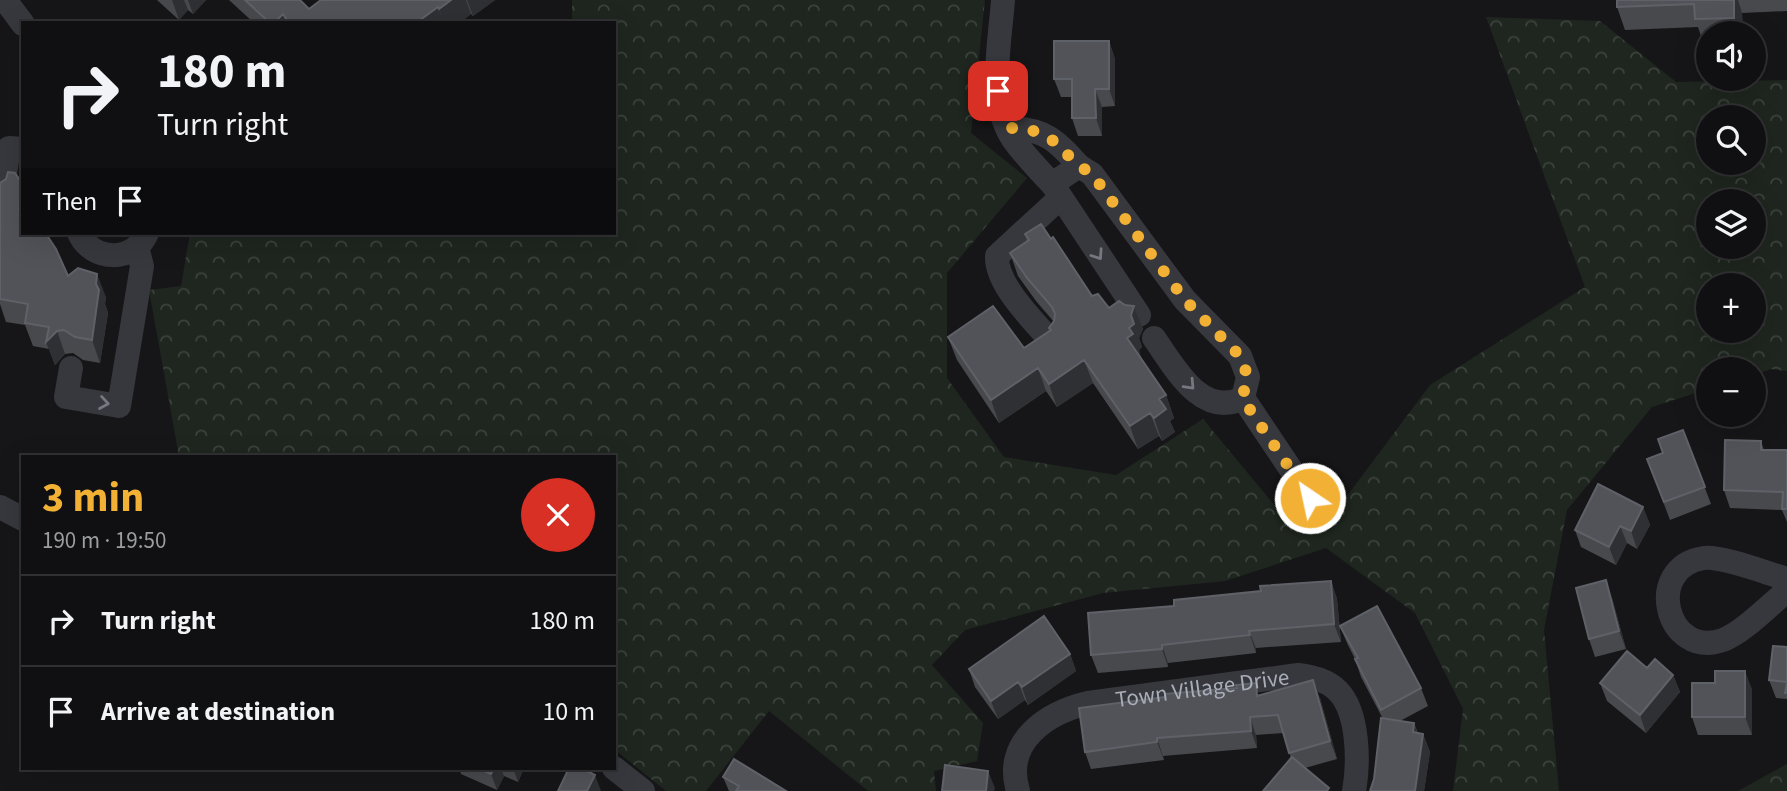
<!DOCTYPE html>
<meta charset="utf-8">
<style>
body{margin:0;font-family:"Source Sans 3",sans-serif;background:#1e1e20;color:#f1f3f6;height:100vh;display:flex;flex-direction:column;font-size:26px;white-space:nowrap}
*{box-sizing:border-box;margin:0}
p{font-size:23px;color:#9c9d9f}
.icon{flex:none;width:38px;height:38px;fill:none;stroke:currentColor;stroke-width:2;stroke-linecap:round;stroke-linejoin:round}
.map{position:relative;flex:1;overflow:hidden}
.drawer{position:absolute;left:21px;top:455px;width:595px;height:315px;display:flex;flex-direction:column;background:#101012;border-radius:0px;box-shadow:0 7px 28px #0002,0 0 0 2px #303032}
.drawer>*{flex:none}
.top-card{position:absolute;left:21px;top:21px;width:595px;height:214px;border-radius:0px;box-shadow:0 7px 28px #0002,0 0 0 2px #303032;background:#101012;color:#f1f3f6;overflow:hidden}
.fabs{position:absolute;left:1696px;top:21px;display:grid;gap:14px}
.fabs a{display:grid;place-items:center;width:70px;height:70px;border-radius:50%;background:#101012;box-shadow:0 7px 28px #0002,0 0 0 2px #303032;font-size:35px}
.pin{position:absolute;display:grid;place-items:center;width:60px;height:60px;color:#fff;margin:-30px;border-radius:14px;box-shadow:0 4px 10px #0006}
.me{position:absolute;width:77px;margin:-38px;rotate:326deg;stroke-linejoin:round;filter:drop-shadow(0 0 5px #0008)}
.turn{display:flex;align-items:center;gap:24px;height:147px;padding:0 21px;font-size:32px}
.turn .icon{width:91px;height:91px;stroke-width:2.5}
.turn b{display:block;font-size:49px;line-height:60px}
.then{display:flex;align-items:center;height:66px;padding:0 21px;background:#0003;gap:14px;font-size:26px}
.round{display:grid;place-items:center;flex:none;width:74px;height:74px;border-radius:37px;background:#1e1e20}
.overview{display:flex;align-items:center;justify-content:space-between;height:119px;padding:0 21px}
h1{font-size:42px;font-weight:700;line-height:52px;color:#f2b134}
ul{padding:0;list-style:none}
li{display:flex;align-items:center;gap:21px;height:91px;padding:0 21px;border-top:2px solid #303032}
li div{flex:1}
li b{display:block;font-size:26px}
li em{font-style:normal}
.map>svg:first-child{display:block}
.forest{fill:url(#forest-crowns);fill-rule:evenodd}
.lines{fill:none;stroke-linecap:round;stroke-linejoin:round}
.path{stroke:#3d3f44;stroke-width:3.5;stroke-dasharray:3.5 5;stroke-linecap:butt}
.minor{stroke:#37383d;stroke-width:24}
.wall{fill:#47494d}
.shaded-wall{fill:#2f3033}
.building{fill:#525359;stroke:#5f6168;stroke-width:2}
.oneway{stroke:#757881}
.route{stroke:#f2b134;stroke-width:12;stroke-dasharray:0 21.6}
.labels{text-anchor:middle;stroke-width:7;stroke-linejoin:round;paint-order:stroke}
.street-label{font-size:23px;fill:#a8adb8;stroke:#111113}
</style>
<div class="map">
<svg width="1787" height="791" viewBox="0 0 1787 791">
<defs>
<pattern id="forest-crowns" width="20" height="18" patternUnits="userSpaceOnUse" patternTransform="scale(1.75)"><rect width="20" height="18" fill="#1e261f"/><path d="M2 6a3 3 0 1 1 6 0M12 15a3 3 0 1 1 6 0" fill="none" stroke="#3c433d"/></pattern>
</defs>
<rect width="100%" height="100%" fill="#161618"/>
<path class="forest" d="M572,0h413l-14,133 56,45 -80,95v105l57,79 112,18 87,-56 87,105 54,-24 86,-115 155,-98 -99,-270 114,4 76,61 111,-2v291l-16,-2 -17,6v-6h-46v20l-56,18 -85,103 -23,120 15,161h-106l10,-82 -48,-96 -89,-65 -101,33 -122,12 -138,37 -33,35 51,58 -6,38 -43,10 2,20h-68l-99,-80 -63,80h-40l-52,-42v-292h-437l1,-6 -29,-161 32,-4 9,-53h424v-210h-42zM1708,117h46v46h-46zM1708,201h46v46h-46zM1708,285h46v46h-46z
M1787,764v27h-49z"/>
<g class="lines">
<path class="path" d="M483,23v-5"/>
<g class="minor">
<path d="M5,0l18,24"/>
<path d="M1003,0c-3,43 -16,100 10,139 11,16 26,31 39,45l27,-18c-22,-26 -36,-38 -72,-38"/>
<path d="M1079,166l13,8 93,126 55,56 8,21 -5,21c-42,21 -69,-32 -89,-60"/>
<path d="M1053,185l86,130"/>
<path d="M2,193l7,-45 14,1"/>
<path d="M79,233c13,29 55,30 68,0"/>
<path d="M1049,339c-18,-21 -53,-55 -52,-83l63,-58"/>
<path d="M71,368l-5,29 53,9 23,-140 -5,-19"/>
<path d="M1243,398l67,100"/>
<path d="M0,507l23,12"/>
<path d="M1787,579c-21,-6 -64,-23 -83,-21 -61,9 -38,102 19,82 21,-8 46,-35 64,-49"/>
<path d="M614,768l29,23"/>
<path id="s1" d="M1018,791c-15,-49 28,-78 70,-88l210,-28c15,2 29,5 40,16 21,22 21,72 16,100"/>
</g>
</g>
<path class="wall" d="M157,0h49l-13,14 -5,-4 -9,10z
M229,0h71l9,9 12,-9h174l-22,16 -2,-2 -12,9h-205z
M1617,0h170v11l-45,2 1,20h-35v9h-5l-5,-15 -73,3 -8,-23z
M1109,41l6,18v47l-13,1v29h-24l-6,-18v-21h-11l-7,-18z
M0,183l23,50 45,43 38,21 -1,7 3,9 -8,50 -17,-3 -10,-7 -8,1 -10,11 -6,-16 -16,-3 -8,-21 -19,-3 -6,-18z
M1041,224l10,15 2,-2 39,59 6,-2 11,14 10,-7 6,4 9,1 9,23 -4,9 3,9 -3,3 1,7 26,38 8,23 -4,3 5,11 -13,9 -3,-5 -21,13 -45,-66 -36,24 -11,-16 -47,32 -42,-63 -9,-23 45,-31 31,42 26,-18 -1,-2 5,-6 -18,-21 -18,-25 -8,-23 17,-12 -2,-7z
M1683,430l28,74 -41,16 -23,-61 16,-6z
M1761,441l3,9h23v72l-5,-12 -52,-2 -6,-18z
M1643,507l7,18 -13,24 -10,-6 -11,22 -35,-18 -6,-17z
M1331,581l6,18 4,43 -85,6v5l-88,10v4l-70,6 -7,-18 83,-49 87,-15z
M1612,598l14,51 -31,8 -6,-18z
M1340,626l81,62 7,18 -28,15 14,2 4,10 5,1 7,18 -6,39h-54l4,-12 9,-60 -22,-42 -6,-18 -8,-16z
M1787,647v52l-11,-1 -7,-18z
M1070,654l6,17 -48,34 -3,-5 -27,19 -23,-32 -6,-18z
M1647,668l26,7 7,17 -34,41 -39,-32 -7,-18z
M1752,689v46h-54l-6,-18z
M1260,695l60,3 17,61 -32,9 -14,-10 -8,-25 -27,2 1,13 -94,8 1,4 -73,9 -6,-17z
M459,768h65l-6,14 -14,-6 -7,14 -36,-16z
M723,777l63,14h-57z"/>
<path class="shaded-wall" d="M172,0h12l4,10 -9,10z
M188,0h18l-13,14z
M451,0h15l5,14 -12,9h-15l-5,-14z
M467,0h28l-22,16z
M1734,0h4l4,13 1,20h-3l-6,-15z
M438,7l6,16h-28z
M283,14l3,9h-12z
M1109,41l6,18v47l-6,-17z
M1095,89l7,18v29l-6,-18z
M97,274l9,23 -1,7 3,9 -8,50 -8,-23z
M1134,306l9,23 -4,9 -8,-23z
M1134,324l8,23 -3,3 2,7 -5,4 -9,-23 2,-10z
M57,331l8,23 -10,11 -9,-23z
M1084,360l9,23 -36,24 -8,-23z
M1038,368l8,23 -47,32 -8,-23z
M1166,395l8,23 -4,3 5,11 -13,9 -8,-23 5,-19z
M1150,413l9,23 -21,13 -8,-23z
M1643,507l7,18 -13,24 -6,-18z
M1620,526l7,17 -11,22 -7,-18z
M1606,580l6,18 14,51 -7,-18z
M1331,581l6,18 4,43 -7,-18z
M1249,631l7,17v5l-6,-18z
M1162,645l6,18v4l-6,-18z
M1070,654l6,17 -48,34 -6,-18z
M1745,671l7,18v46l-7,-18z
M1673,675l7,17 -34,41 -6,-18z
M1313,680l7,18 17,61 -7,-18z
M1018,682l7,18 -27,19 -7,-18z
M1250,717l6,18 1,13 -6,-17z
M1414,723l6,18 -7,-9z
M1423,734l7,18 -6,39h-9z
M1157,738l6,18 1,4 -7,-18z
M494,768h7l3,8 -7,14 -6,-16z
M513,768h11l-6,14z
M988,771l7,17 -1,3h-8z
M595,775l6,16h-14z"/>
<path class="building" d="M245,0h55l9,9 12,-9h130l-12,9 -1,-2 -22,16h-127l-6,-9 -9,9h-4z
M1617,0h117v18l-39,1 -1,-15 -77,3z
M1054,41h55v48h-14l1,29h-24v-39h-18z
M8,172l7,1 4,6h4v26l-4,3 4,4v21l23,1 10,15 12,27 10,-8 19,6 -1,10 3,6 -7,50 -17,-3 -11,-7 -7,1 -11,11 3,-15 -24,-4 3,-19 -28,-5v-116l6,-4z
M1041,224l10,15 2,-2 39,59 6,-2 11,14 10,-7 6,4 9,1 -3,9 3,9 -5,4 4,6 -6,4 39,57 -7,4 7,10 -12,9 -4,-5 -20,13 -46,-66 -35,24 -11,-16 -47,32 -43,-63 45,-31 31,42 27,-18 -2,-2 5,-7 1,-7 -3,-7 -25,-29 -17,-25 19,-13 -4,-6z
M1683,430l22,57 -41,15 -17,-43 16,-6 -5,-14z
M1725,440l36,1v9h26v59h-5l1,-17 -59,-2z
M1598,484l45,23 -12,24 -11,-5 -11,21 -34,-17z
M1606,580l13,51 -30,8 -13,-51z
M1331,581l3,43 -85,7 1,4 -88,10v4l-71,6 -3,-42 86,-7v-6l87,-9 -1,-5z
M1377,606l44,82 -40,22 -26,-51 3,-1 -18,-32z
M1044,616l26,38 -48,33 -4,-5 -27,19 -22,-32z
M1773,646l14,1v46h-2l2,-11 -18,-2z
M1627,651l20,17 8,-9 18,16 -33,40 -40,-32z
M1715,671h30v46h-53v-34h23z
M1313,680l17,61 -41,12 -11,-38 -28,2 1,14 -94,7v4l-72,10 -6,-44 86,-11v-3l72,-6 -1,-3 20,-2 1,13z
M1381,718l33,5 -1,9 10,2 -8,57h-45l4,-12z
M1292,757l37,31 -2,3h-64z
M734,759l52,32h-50l3,-5 -16,-9z
M945,765l43,6 -2,20h-44z
M478,768h16l-3,6z
M569,768h12l14,7 -8,16h-29z"/>
<defs><path id="oneway-chevron" d="M-2-3.5L2.5 0L-2 3.5" fill="none" stroke-width="1.6" stroke-linecap="round" stroke-linejoin="round" transform="scale(1.75)"/></defs>
<g class="oneway">
<use href="#oneway-chevron" transform="translate(1098 255) rotate(56)"/>
<use href="#oneway-chevron" transform="translate(1190 385) rotate(47)"/>
<use href="#oneway-chevron" transform="translate(104 403) rotate(9)"/>
</g>
<g class="lines">
<path class="route" d="M998,91l2,15 7,22c53,0 48,24 85,46l93,126 55,56 8,21 -6,21 68,100"/>
</g>
<g class="labels">
<g class="street-label">
<text dy="8" stroke="none"><textPath href="#s1" startOffset="243">Town Village Drive</textPath></text>
</g>
</g>
</svg>
<div class="fabs">
<a><svg class="icon" aria-label="sound" viewBox="0 0 24 24"><path d="M4 9h4l5-4v14l-5-4H4zM17 9q2 3 0 6"/></svg></a>
<a><svg class="icon" aria-label="search" viewBox="0 0 24 24"><circle cx="10" cy="10" r="6"/><path d="M15 15l6 6"/></svg></a>
<a><svg class="icon" aria-label="layers" viewBox="0 0 24 24"><path d="M12 4l9 5-9 5-9-5zM3 14l9 5 9-5"/></svg></a>
<a>+</a>
<a>−</a>
</div>
<div class="pin" style="left:998px;top:91px;background:#d93025"><svg class="icon" aria-label="arrive" viewBox="0 0 24 24"><path d="M6 21V4h12l-3 4 3 4H6"/></svg></div>
<svg class="me" style="left:1310px;top:498px" viewBox="-20 -20 40 40"><circle r="17" fill="#f2b134" stroke="#fff" stroke-width="3"/><path d="M0-11L8 9 0 5-8 9z" fill="#fff"/></svg>
<div class="top-card">
<div class="turn"><svg class="icon" aria-label="right" viewBox="0 0 24 24"><path d="M7 20v-9h11M14 6l5 5-5 5"/></svg><div><b>180 m</b>Turn right</div></div>
<div class="then">Then<svg class="icon" aria-label="arrive" viewBox="0 0 24 24"><path d="M6 21V4h12l-3 4 3 4H6"/></svg></div>
</div>
<section class="drawer">
<div class="overview"><div><h1>3 min</h1><p>190 m · 19:50</p></div><a class="round" style="background:#d93025;color:#fff"><svg class="icon" aria-label="close" viewBox="0 0 24 24"><path d="M6 6l12 12M18 6L6 18"/></svg></a></div>
<ul>
<li><svg class="icon" aria-label="right" viewBox="0 0 24 24"><path d="M7 20v-9h11M14 6l5 5-5 5"/></svg><div><b>Turn right</b></div><em>180 m</em></li>
<li><svg class="icon" aria-label="arrive" viewBox="0 0 24 24"><path d="M6 21V4h12l-3 4 3 4H6"/></svg><div><b>Arrive at destination</b></div><em>10 m</em></li>
</ul>
</section>
</div>
